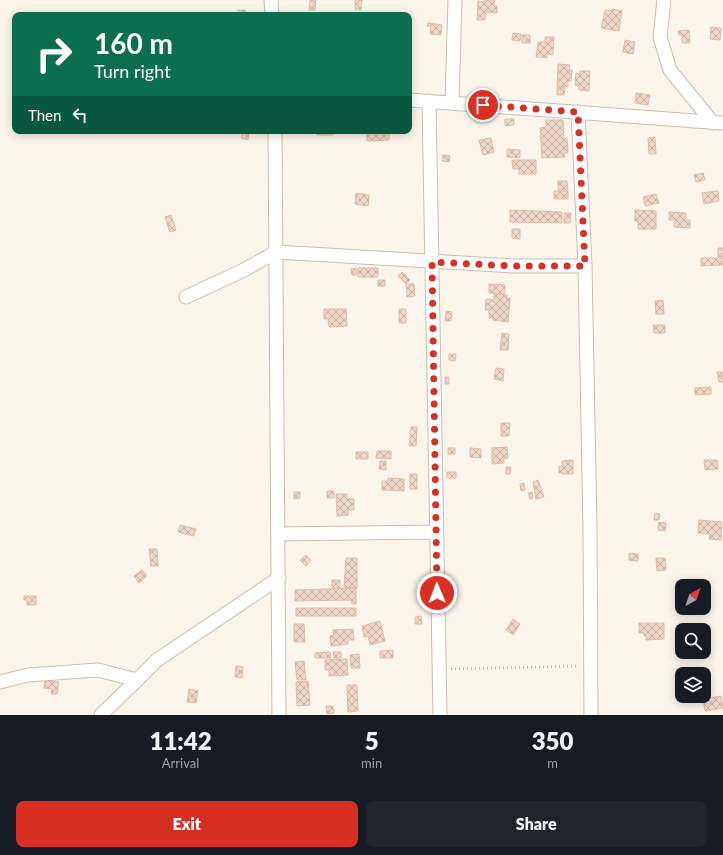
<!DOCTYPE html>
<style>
body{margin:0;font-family:Lato,sans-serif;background:#20242c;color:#f1f3f6;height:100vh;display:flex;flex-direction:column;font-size:15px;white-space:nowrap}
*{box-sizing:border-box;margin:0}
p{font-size:13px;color:#9ea1a6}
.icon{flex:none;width:22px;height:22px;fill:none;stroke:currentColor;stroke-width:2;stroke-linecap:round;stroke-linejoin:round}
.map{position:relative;height:715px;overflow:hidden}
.drawer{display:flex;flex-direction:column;background:#171b24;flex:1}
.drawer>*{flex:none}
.guide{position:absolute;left:12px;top:12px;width:400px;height:122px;border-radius:8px;box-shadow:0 2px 10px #0003;background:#0b6e4f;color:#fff;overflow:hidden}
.needle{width:26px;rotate:40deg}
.buttons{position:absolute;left:675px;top:579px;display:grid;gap:8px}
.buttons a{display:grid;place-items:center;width:36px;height:36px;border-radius:8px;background:#171b24;box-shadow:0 2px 10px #0003;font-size:20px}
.pin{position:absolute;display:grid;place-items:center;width:34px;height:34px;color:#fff;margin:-17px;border:2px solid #fff;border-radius:50%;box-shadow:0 1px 4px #0007}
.me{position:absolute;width:44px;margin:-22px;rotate:359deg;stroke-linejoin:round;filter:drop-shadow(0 0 3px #0008)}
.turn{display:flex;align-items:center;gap:14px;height:84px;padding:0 16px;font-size:18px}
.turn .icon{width:52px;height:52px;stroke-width:2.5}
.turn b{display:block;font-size:28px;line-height:34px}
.then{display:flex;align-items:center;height:38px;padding:0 16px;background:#0003;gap:8px;font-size:15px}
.eta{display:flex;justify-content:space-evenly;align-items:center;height:68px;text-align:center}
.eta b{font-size:24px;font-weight:800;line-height:28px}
.primary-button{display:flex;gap:8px;margin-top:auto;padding:8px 16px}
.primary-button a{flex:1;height:46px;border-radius:8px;background:#d93025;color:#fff;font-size:16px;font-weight:800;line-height:46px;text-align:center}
.primary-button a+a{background:#20242c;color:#f1f3f6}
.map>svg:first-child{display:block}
.building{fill:url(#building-cross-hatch);stroke:#dfbda8}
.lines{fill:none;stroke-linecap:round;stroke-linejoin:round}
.street-casing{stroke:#cdbeb2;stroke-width:15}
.path{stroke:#d4b9a9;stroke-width:2.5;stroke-dasharray:1 3;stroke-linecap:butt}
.street{stroke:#fff;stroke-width:13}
.route{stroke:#d93025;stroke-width:7;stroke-dasharray:0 12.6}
</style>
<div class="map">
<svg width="723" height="715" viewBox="0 0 723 715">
<defs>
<pattern id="building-cross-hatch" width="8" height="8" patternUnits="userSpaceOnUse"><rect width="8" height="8" fill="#eed6c6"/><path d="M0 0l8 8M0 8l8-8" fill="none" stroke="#c5b1a3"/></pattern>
</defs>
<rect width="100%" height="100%" fill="#fbf5ec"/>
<path class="building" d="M310,0h6l-1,10h-6z
M355,0h7l-1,10 -6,-1z
M484,0h11l-1,6h3v7l-11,-1 -1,8h-8l1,-19 6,1z
M612,9l10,2 -3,20 -18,-3 4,-18 7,1z
M238,10h7l1,5h-10h3z
M428,23l14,2 -1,10 -11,-1 1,-8h-4z
M711,27l10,1 -1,12 -10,-1z
M689,30l1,13h-8v-8h-3l-1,-4z
M513,33l8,1 -1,7 -8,-1z
M522,35h8v8h-8z
M545,37h9l-1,18 -6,-1v4l-11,-1 2,-15h7z
M625,40l10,2 -2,12 -10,-2z
M558,64l12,1 -1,5h3l-1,11h-3v6l-11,-1z
M580,71h10l-1,20 -10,-1v-4l-4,-1 1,-12 3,1z
M557,87l8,1 -1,7h-7z
M636,93l14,2 -2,10 -13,-2z
M505,119h9v6l-9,1z
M546,120h17l1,19 3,-1 1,15h-4l1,4 -23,1 -2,-30 6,-1z
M242,131h7l-1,9 -7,-2z
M316,131h17v4h-16z
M367,131h22v9l-22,1z
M655,137l1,17h-7l-1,-16z
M491,138l3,14 -11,3 -4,-15z
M507,149l13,1v8l-13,-1z
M443,155l7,1 -1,6 -7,-1z
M512,160h24v14h-17v-5h-6z
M703,173l2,7 -9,2 -2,-7z
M558,181h9l1,9h-10z
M554,191h14v8h-14z
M718,191l1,10 -15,3 -2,-11z
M356,193l13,2 -1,11 -13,-2z
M656,194l3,9 -14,3 -2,-9z
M510,210l52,2v11l-52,-1z
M635,210l21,1v18h-18v-8h-3z
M669,212l17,1 -1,7h5v8l-16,-1 1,-7h-6z
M564,213h7l-1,10h-6z
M171,215l5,15 -6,2 -5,-15z
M512,229h8v10l-8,-1z
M718,248h5v9h-5z
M701,258h22v7l-22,1z
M356,268l1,7h-5l-1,-6z
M358,268h20v9h-20z
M402,272l8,8 -4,4 -8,-8z
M378,280h7v6h-7z
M406,284h8l1,12 -8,1z
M489,284l16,1v9l-16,-1z
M494,294l13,1v3h3l-2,24 -15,-2v-2h-4v-8h-4l1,-11 8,1z
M663,300l1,14h-8l-1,-13z
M324,309h22l1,17 -18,1 -1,-8h-4z
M399,309h7v14h-7z
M446,311l6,1 -1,9h-6z
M653,325h12v8h-11z
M502,333l7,1 -1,16h-8z
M449,354h7l-1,7 -6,-1z
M496,368l8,1 -1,12 -9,-2z
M717,372h6v10h-4z
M445,377h4v7h-4z
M711,387v7l-16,1v-7z
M501,423h9l-1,13h-8z
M411,427h6l-1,19h-7z
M507,447l1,11 -4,1v4l-12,1v-16z
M448,448h7v6h-7z
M470,448l11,1v9l-11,-1z
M377,451h14v8l-15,-1z
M356,452h12v7h-12z
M573,460v14h-11v-2l-3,1v-7h3v-5z
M704,460h13l1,9 -13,1z
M380,461h6v9l-7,-1z
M506,467h5l-1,7h-4z
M447,472h9v6h-9z
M410,474h7v15h-7z
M388,478l16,1v12l-22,-1v-9h6z
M538,480l6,17 -8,2 -3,-17z
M524,483l1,7 -4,1 -1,-7z
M327,491h7v7h-7z
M294,492h6v6l-6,1z
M532,492l1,6 -3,1 -2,-6z
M336,494h11v5h7v11h-6v5l-11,1z
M655,513l5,1 -1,6h-5z
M699,520l23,2 -1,18 -12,-1 1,-5 -12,-1z
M659,522l7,1 -1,8 -7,-1z
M180,525l16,4 -2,7 -16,-4z
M149,549h8l1,17h-7z
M629,553l9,1v7l-9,-1z
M306,555l5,5 -5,6 -6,-6z
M346,558h11v30l-13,-1z
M656,558h9l1,12 -9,1z
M142,570l5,6 -8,7 -5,-7z
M332,580h8v8h-8z
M356,588v16h-4l-1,-4 -56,1v-11z
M24,596h12v9h-9v-5h-3z
M296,608h60v8h-60z
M421,616l1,8h-7v-7z
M513,619l7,5 -7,11 -7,-5z
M380,621l5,20 -15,4 -2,-9 -4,1 -2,-11z
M639,623h25v16l-18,1v-4h-2v-3h-5z
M294,624h10l1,18h-11z
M353,629l1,11h-6v4l-17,2 -1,-10 4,-1 -1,-5z
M679,635h3v11h-3z
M393,650v8h-13v-7z
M330,652l1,6h-16v-5z
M333,652h8v6h-7z
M359,654l1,14h-9l-1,-13z
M347,659l1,16 -19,1v-6h-4v-10z
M304,661l2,19h-9l-2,-18z
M236,666l7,1 -1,11 -7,-1z
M45,680l14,2 -2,12h-6l1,-5 -8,-1z
M308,681l2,24 -13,1 -1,-24z
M347,685h10l1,26 -10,1z
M189,689l9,2 -2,12 -9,-1z
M721,696l2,12 -18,3 -2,-12z
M326,706h7l1,7 -7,1z"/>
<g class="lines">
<defs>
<path id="street" d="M271,0l1,15
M664,0l-4,37 10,33 43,53
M409,100l314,23
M429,101l11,614
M452,103l3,-103
M578,112l7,154 5,262 1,187
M275,131l4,584
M186,297l58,-27 32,-18 237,14h72
M278,534l158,-2
M0,682l28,-7 70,-5 39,10 20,-20 122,-82
M101,715l36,-35"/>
</defs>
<use href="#street" class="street-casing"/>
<path class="path" d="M451,669l127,-3"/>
<use href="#street" class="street"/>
</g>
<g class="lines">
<path class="route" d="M437,593l-5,-331 81,4h72l-7,-154 -95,-7"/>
</g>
</svg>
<div class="buttons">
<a><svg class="needle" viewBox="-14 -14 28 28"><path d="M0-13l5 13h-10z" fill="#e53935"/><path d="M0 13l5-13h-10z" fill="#9ea1a6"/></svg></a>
<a><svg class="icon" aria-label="search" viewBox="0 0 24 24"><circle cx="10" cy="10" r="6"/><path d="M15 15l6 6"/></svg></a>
<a><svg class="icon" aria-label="layers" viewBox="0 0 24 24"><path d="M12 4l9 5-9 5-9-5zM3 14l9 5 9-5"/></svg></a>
</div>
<div class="pin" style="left:483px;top:105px;background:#d93025"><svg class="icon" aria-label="arrive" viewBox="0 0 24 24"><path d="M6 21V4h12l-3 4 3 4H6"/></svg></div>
<svg class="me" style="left:437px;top:593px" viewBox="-20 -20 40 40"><circle r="17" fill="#d93025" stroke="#fff" stroke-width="3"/><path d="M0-11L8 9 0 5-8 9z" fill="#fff"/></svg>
<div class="guide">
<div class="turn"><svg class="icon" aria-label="right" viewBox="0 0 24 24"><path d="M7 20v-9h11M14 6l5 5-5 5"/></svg><div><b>160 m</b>Turn right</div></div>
<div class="then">Then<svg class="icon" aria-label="left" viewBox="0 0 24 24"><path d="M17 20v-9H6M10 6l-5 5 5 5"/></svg></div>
</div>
</div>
<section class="drawer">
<div class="eta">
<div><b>11:42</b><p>Arrival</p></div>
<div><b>5</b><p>min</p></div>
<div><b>350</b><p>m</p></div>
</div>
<div class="primary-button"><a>Exit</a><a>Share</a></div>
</section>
